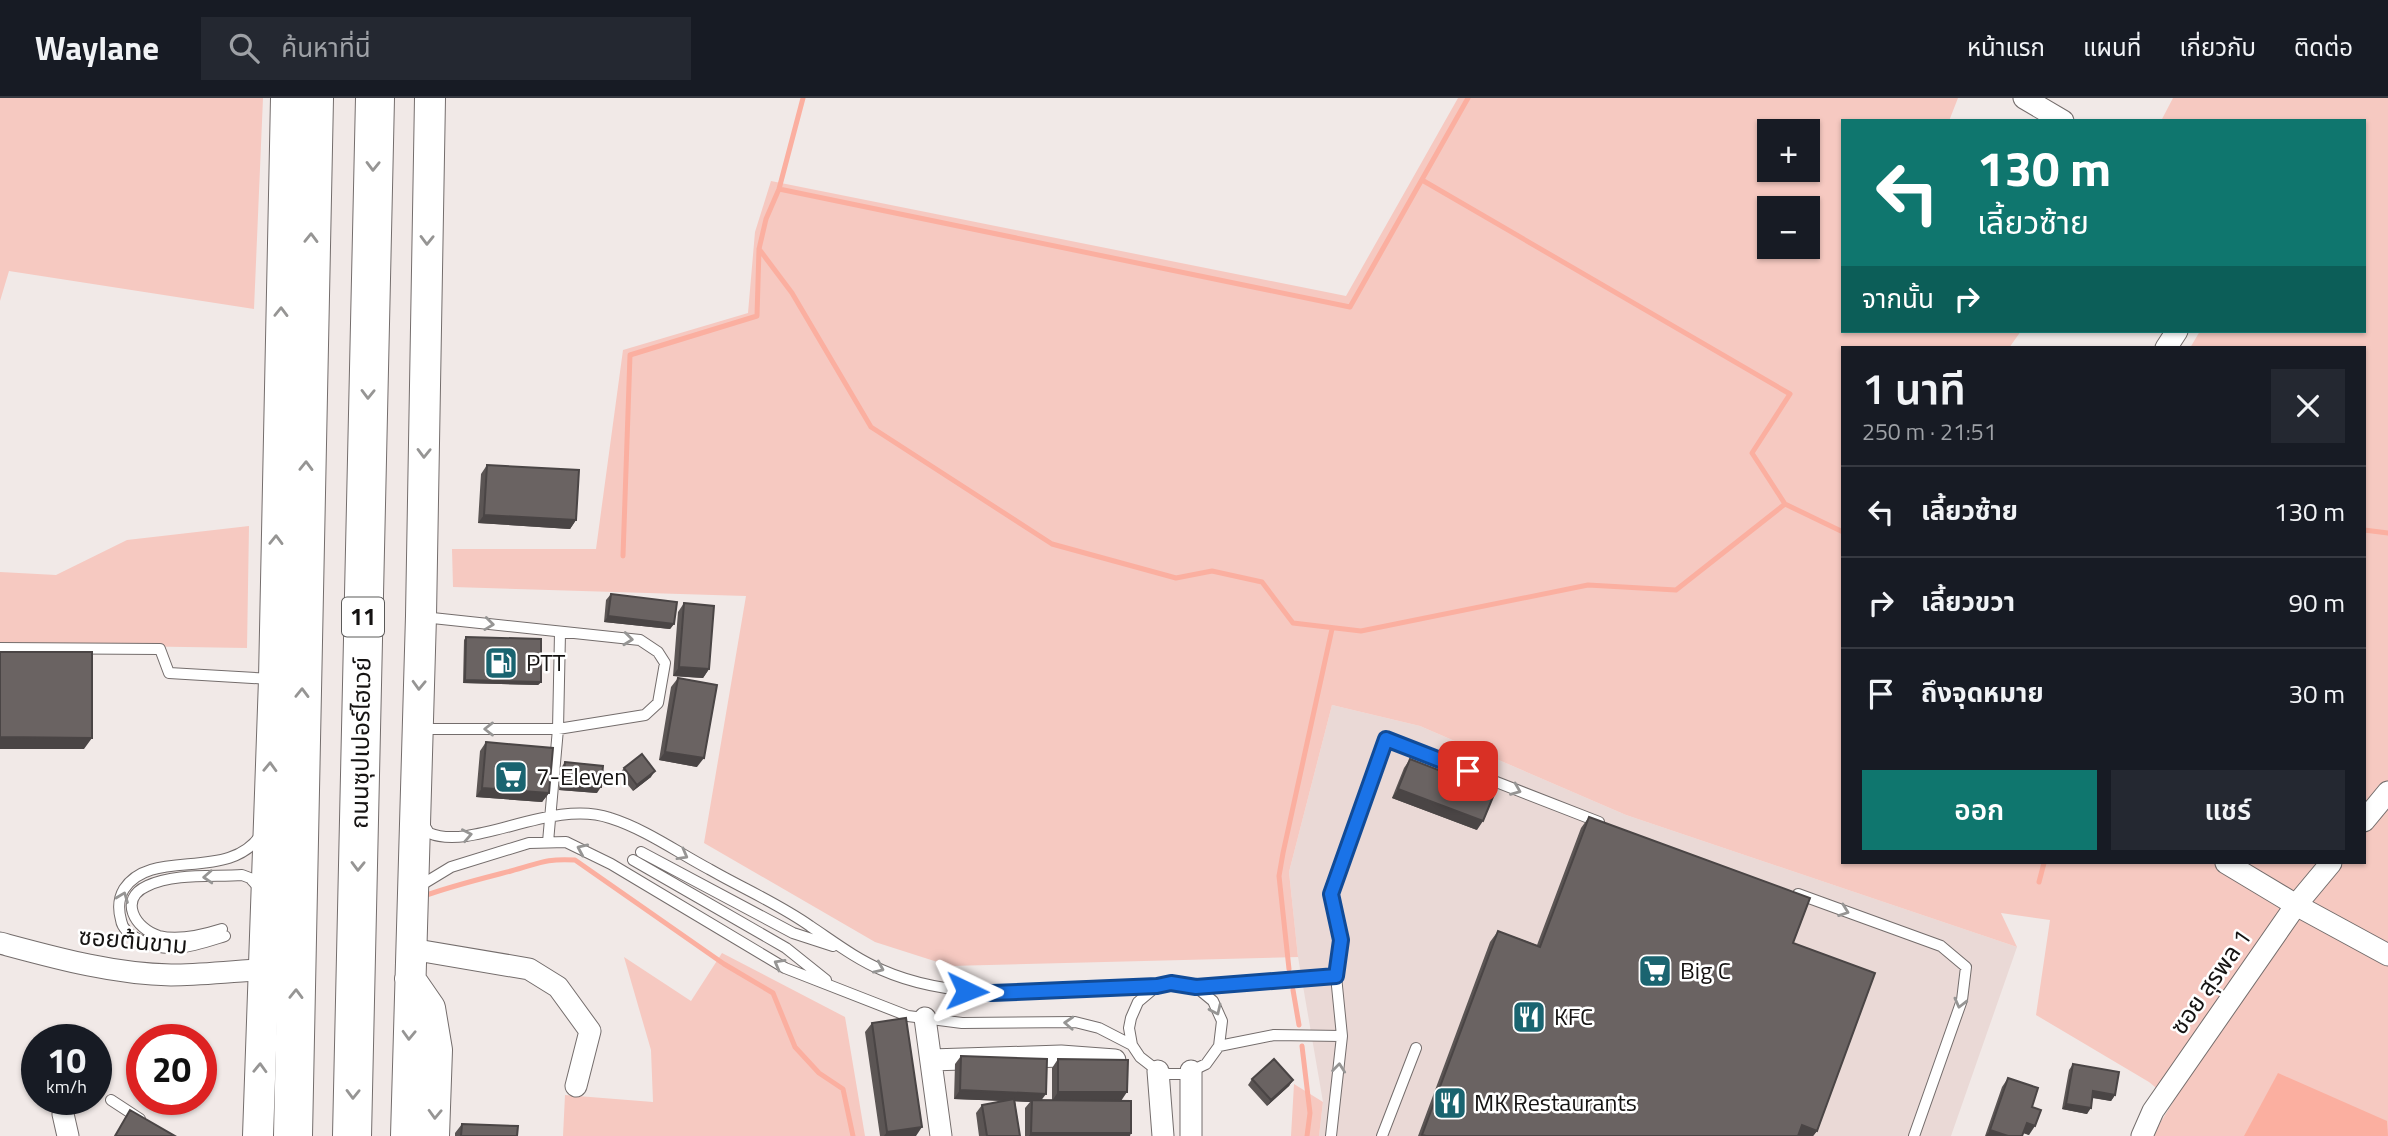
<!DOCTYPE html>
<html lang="th">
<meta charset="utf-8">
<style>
body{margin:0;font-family:"Titillium Web","Noto Sans Thai",sans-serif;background:#242831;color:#f1f3f6;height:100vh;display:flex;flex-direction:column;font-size:26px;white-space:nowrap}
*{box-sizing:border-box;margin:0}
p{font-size:23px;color:#9ea1a6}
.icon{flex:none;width:38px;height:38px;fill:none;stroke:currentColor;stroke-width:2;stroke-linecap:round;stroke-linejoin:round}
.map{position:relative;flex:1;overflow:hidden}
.details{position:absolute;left:1841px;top:248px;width:525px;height:518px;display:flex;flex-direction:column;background:#171b24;border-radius:0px;box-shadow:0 2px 5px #0004}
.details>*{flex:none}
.top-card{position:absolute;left:1841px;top:21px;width:525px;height:214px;border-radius:0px;box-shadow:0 2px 5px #0004;background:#0f766e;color:#fff;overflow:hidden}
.tools{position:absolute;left:1757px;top:21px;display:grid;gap:14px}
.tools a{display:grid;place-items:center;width:63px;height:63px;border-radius:0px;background:#171b24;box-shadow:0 2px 5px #0004;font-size:35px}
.speed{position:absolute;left:21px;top:926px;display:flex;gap:14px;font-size:35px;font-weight:700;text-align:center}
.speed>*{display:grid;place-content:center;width:91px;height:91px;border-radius:50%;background:#171b24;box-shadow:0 2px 5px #0004;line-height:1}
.speed small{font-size:18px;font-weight:400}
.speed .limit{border:10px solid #d22;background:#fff;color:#111}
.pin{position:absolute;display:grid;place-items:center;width:60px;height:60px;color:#fff;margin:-30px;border-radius:14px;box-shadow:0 4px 10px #0006}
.me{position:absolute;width:77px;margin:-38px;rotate:92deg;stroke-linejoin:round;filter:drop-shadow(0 0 5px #0008)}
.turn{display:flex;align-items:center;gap:24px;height:147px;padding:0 21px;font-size:32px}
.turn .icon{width:91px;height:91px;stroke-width:2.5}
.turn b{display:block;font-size:49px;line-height:60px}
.then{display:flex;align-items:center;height:66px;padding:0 21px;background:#0003;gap:14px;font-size:26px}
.round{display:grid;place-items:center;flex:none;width:74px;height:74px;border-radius:0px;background:#242831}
.head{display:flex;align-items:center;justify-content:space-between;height:119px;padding:0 21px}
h1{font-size:42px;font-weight:600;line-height:52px}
.button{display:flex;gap:14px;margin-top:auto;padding:14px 21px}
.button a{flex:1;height:80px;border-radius:0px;background:#0f766e;color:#fff;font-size:28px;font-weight:600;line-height:80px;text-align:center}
.button a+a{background:#242831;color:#f1f3f6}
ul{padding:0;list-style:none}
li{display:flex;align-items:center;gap:21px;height:91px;padding:0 21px;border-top:2px solid #363941}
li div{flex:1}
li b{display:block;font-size:26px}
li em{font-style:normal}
header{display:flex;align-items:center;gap:42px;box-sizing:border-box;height:98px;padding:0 35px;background:#171b24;border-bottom:2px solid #363941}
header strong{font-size:33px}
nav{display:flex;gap:38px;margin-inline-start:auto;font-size:24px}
.search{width:490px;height:63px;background:#242831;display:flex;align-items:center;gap:18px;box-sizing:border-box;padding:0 24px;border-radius:0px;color:#9ea1a6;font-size:26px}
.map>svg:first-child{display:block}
.built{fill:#ead9d6}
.green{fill:#f6c9c1;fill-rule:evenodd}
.water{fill:#fbafa0}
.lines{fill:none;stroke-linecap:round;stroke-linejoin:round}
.stream{stroke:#fbafa0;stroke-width:5}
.lane-casing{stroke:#746d6c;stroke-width:12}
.street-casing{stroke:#746d6c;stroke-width:23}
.secondary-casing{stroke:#746d6c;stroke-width:32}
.highway-casing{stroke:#746d6c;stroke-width:40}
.lane{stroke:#fff;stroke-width:10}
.street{stroke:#fff;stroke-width:21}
.secondary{stroke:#fff;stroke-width:30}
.highway{stroke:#fff;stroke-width:38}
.wall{fill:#5b5554}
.shaded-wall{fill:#4a4545}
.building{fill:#6a6362;stroke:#4a4545;stroke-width:2}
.oneway{stroke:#969594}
.route-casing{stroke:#114b97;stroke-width:18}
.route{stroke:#1a73e8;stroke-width:12}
.labels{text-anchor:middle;stroke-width:5;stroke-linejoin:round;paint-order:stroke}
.shield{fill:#fff;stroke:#5b5a59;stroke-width:2}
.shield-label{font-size:23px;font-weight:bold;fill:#151312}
.poi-label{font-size:24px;fill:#151312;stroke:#fff;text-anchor:start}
.street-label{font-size:24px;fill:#151312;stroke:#fff}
</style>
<header>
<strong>Waylane</strong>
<div class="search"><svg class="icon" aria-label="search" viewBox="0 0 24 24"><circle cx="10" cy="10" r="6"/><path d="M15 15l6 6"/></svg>ค้นหาที่นี่</div>
<nav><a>หน้าแรก</a><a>แผนที่</a><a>เกี่ยวกับ</a><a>ติดต่อ</a></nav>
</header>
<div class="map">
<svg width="2388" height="1038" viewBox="0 0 2388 1038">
<rect width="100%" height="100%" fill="#f1e9e7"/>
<path class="built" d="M1332,607l88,21 206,89 391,132 -66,189h-140l-279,-178 -42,-15 -72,193h-99l4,-34 -25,-145 -9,-85z"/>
<path class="green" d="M0,0h263l-9,211 -245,-38 -9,30z
M1458,0h500l-9,23h-106v210h178l-12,17h-166v515h521v-515h-174l10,-17h164v-210h-203l12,-23h215v1038h-236l21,-34 -24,-20 -113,-67 14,-95 -49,-7 16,34 -391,-132 -206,-89 -88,-21 -43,167 9,85 -348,9 -75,-24 -171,-99 42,-247 -293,-9 -1,-38h144l27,-199 125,-37 7,-81 16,-51 575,115zM1769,33h39v39h-39zM1769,110h39v39h-39z
M249,428l-2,122 -247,-4v-72l56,3 71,-35z
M722,855l123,64 20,119h-302l2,-41 88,7 -2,-52 -27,-93 67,44z
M1294,986l29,18 -4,34h-28z"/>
<path class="water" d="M2278,975l109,48 1,15h-144z"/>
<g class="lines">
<path class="stream" d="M1422,82l368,214 -38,59 33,51
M779,91l571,118 118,-209
M759,151l33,44 79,134 181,117 124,34 36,-7 50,11 31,41 68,8 227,-46 88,5 109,-86 58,28
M2364,432l24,3
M623,458l7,-201 127,-39 2,-67 7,-30 13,-30 24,-91
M2039,784l5,-19
M421,799c30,-11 59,-18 90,-26 27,-7 34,-13 64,-11l149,104 49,29 22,54 24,26 24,16 10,47
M1289,871l-10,-93 4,-23 49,-224
M1293,892l6,35
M1302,948l8,67 -3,23"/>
<defs>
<path id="lane" d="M0,550l160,1 9,24 102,6
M421,631h137l87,-14 13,-12 7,-40 -7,-11 -18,-12 -217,-23
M423,725l6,10c44,19 122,-35 181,-15 35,11 67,34 99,51 33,19 70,35 101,57 24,16 46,33 72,44 81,36 186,20 273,16
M548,744l10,-113 2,-96
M641,754l152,81 40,13
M633,762l153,88 40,32
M418,789l33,-20 78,-24 37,-1 45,22 174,104 123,48 54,7 113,-1 24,6 33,17 8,12 18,14 11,3h16l21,-10 13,-18 3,-25 -9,-20 -17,-14 -25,-4 -14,3 -19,16 -7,16 -2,10 3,17
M1798,796l143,52 25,21 -4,33 -48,136
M222,831c-19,6 -44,12 -63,7 -24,-7 -41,-37 -12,-50 27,-13 65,-9 95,-11l8,3 11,12
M225,838c-32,10 -57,20 -87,3 -8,-4 -16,-11 -17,-19 -3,-11 -3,-21 3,-31 28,-43 106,-5 138,-56
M1196,889l140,-11
M1219,948l55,-11 68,1
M111,1002l29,19
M1331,1038l11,-100 -6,-60 5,-35 -10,-47 55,-155 213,83
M1382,1038l34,-88"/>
<path id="street" d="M2024,0l39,23
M2166,250l11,-17
M2364,723l24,-29
M2226,765l70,42 92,50
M0,845c56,15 113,31 171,32 31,0 62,-4 93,-5
M411,851l118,20 29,18 32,44 -14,55
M925,920l16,118
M931,962l130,-4 54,4
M1158,973l5,65
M1191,973v65
M63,1016l5,22
M2142,1038l11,-25 143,-206 35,-42"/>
<path id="secondary" d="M410,881l20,29 7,42 -3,86
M258,1038l16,-457 12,-581
M406,1038l15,-520 9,-518"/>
<path id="highway" d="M293,1038l21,-1038
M352,1038l23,-1038"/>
</defs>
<use href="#lane" class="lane-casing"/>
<use href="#street" class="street-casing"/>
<use href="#secondary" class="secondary-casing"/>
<use href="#highway" class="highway-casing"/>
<use href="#lane" class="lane"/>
<use href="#street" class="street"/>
<use href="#secondary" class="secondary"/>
<use href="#highway" class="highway"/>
</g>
<path class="wall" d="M487,367l89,55 -6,9 -92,-6 3,-49z
M611,496l63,30 -4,5 -66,-7 2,-22z
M684,505l25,66 -6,9 -30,-2 5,-64z
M466,539l75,45 -3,3 -75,-2 1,-43z
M678,580l19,89 -38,-7 12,-73z
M486,644l63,51 -7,9 -66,-5 4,-46z
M1410,661l67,71 -85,-32 12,-30z
M565,664l32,31 -38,-3 2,-22z
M624,670l27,9 -18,14 -14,-17z
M1589,719l204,126 24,188 -4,5h-395l72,-194 8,-11 39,14 44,-117z
M872,925l44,113h-36l-15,-104z
M961,958l80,44h11v-32l6,-9 64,41 8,36h-105v-28l5,-6 -15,-1 5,35h-41l-3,-23 6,-8 22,-4 -50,-2 1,-35z
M2073,966l42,31 -4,6 -19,-3 -5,16 -25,-5 7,-39z
M2008,980l24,29 -3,28 -6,-2 -1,3h-37l17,-49z
M1252,981l41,1 -4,6 -22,20 -19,-21z
M462,1026l55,12h-62v-3z"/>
<path class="shaded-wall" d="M484,417l92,5 -6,9 -92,-6z
M608,518l66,8 -4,5 -66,-7z
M679,569l30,2 -6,9 -30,-2z
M465,582l76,2 -3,3 -75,-2z
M0,639l92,1 -8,11h-84z
M665,654l39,6 -7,9 -38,-7z
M655,673l-4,6 -18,14 4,-6z
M563,686l38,3 -4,6 -38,-3z
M482,690l67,5 -7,9 -66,-5z
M1398,691l85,32 -6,9 -85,-32z
M1293,982l-4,6 -22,20 4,-6z
M960,992l86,4 -6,8 -8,-2 -2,2 -76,-3z
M2093,993l22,4 -4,6 -22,-4z
M1058,994h69l-6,9h-69z
M2066,1006l25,4 -4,6 -25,-5z
M2027,1025l8,3 -6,9 -8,-3z
M1802,1027l15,6 -4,5h-18z
M922,1029l-6,9h-32l3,-4z
M1990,1032l18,6h-22z
M1031,1035h100l-1,3h-101z"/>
<path class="building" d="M487,367l92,5 -3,50 -92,-5z
M611,496l66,8 -3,22 -66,-8z
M684,505l30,3 -5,63 -30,-2z
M466,539l75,2v43l-76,-2z
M0,554h92v86l-92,-1z
M678,580l39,7 -13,73 -39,-6z
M486,644l67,6 -4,45 -67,-5z
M642,656l13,17 -18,14 -13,-17z
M1410,661l85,33 -12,29 -85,-32z
M565,664l38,4 -2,21 -38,-3z
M1589,719l221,81 -17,45 82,30 -58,158 -15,-6 -4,11h-372l-4,-1 76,-204 42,16z
M906,920l16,109 -35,5 -15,-109z
M961,958l86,3 -1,35 -86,-4z
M1058,961l70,1 -1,32h-69z
M1274,961l19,21 -22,20 -19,-21z
M2073,966l46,8 -4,23 -22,-4 -2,17 -25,-4z
M2008,980l30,10 -6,19 9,3 -6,16 -8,-3 -5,13h-14l-18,-6z
M1014,1001l6,37h-33l-5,-31z
M1032,1002l99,1v32h-100z
M130,1012l45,26h-60z
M462,1026l56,2 -1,10h-56z"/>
<defs><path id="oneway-chevron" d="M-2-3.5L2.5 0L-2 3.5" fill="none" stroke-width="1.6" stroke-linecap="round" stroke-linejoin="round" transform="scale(1.75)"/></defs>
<g class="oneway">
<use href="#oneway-chevron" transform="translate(373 68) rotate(91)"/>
<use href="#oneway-chevron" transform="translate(311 140) rotate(-89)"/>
<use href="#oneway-chevron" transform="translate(427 142) rotate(91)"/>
<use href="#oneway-chevron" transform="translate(281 214) rotate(-89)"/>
<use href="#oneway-chevron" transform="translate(368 296) rotate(91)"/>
<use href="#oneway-chevron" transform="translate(424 355) rotate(91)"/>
<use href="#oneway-chevron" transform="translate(306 368) rotate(-89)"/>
<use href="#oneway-chevron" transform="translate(276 442) rotate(-89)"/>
<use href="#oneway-chevron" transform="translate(489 526) rotate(7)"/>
<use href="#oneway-chevron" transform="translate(628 541) rotate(6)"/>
<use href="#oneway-chevron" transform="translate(419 587) rotate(92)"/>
<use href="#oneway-chevron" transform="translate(302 595) rotate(-89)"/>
<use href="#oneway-chevron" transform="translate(489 631) rotate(180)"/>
<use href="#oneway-chevron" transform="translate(270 669) rotate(-88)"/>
<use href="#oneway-chevron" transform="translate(1516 692) rotate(22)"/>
<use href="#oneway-chevron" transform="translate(467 737) rotate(-11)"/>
<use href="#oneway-chevron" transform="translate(582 751) rotate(-156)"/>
<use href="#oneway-chevron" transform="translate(683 757) rotate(29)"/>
<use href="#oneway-chevron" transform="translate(358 768) rotate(91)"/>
<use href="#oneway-chevron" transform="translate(208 779) rotate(177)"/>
<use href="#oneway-chevron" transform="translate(123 799) rotate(-69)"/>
<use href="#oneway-chevron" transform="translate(1844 813) rotate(20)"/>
<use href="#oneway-chevron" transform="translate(779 866) rotate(-151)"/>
<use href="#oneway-chevron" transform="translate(879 870) rotate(24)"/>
<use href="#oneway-chevron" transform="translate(296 896) rotate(-89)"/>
<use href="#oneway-chevron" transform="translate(1960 905) rotate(104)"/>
<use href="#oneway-chevron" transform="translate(1216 912) rotate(65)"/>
<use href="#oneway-chevron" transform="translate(1069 925) rotate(-177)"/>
<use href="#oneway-chevron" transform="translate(409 937) rotate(92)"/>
<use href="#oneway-chevron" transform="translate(260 970) rotate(-88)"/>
<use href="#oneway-chevron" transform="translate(1339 970) rotate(-84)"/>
<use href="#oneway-chevron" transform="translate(353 996) rotate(91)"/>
<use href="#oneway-chevron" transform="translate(435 1016) rotate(92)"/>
</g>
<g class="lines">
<defs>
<path id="route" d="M967,893l25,2 165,-7 14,-3 25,4 140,-11 5,-36 -10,-46 55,-155 82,32"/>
</defs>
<use href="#route" class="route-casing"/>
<use href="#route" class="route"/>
</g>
<defs>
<symbol id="fuel-square" viewBox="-11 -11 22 22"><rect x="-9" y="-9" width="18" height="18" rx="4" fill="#1a6470" stroke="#fff"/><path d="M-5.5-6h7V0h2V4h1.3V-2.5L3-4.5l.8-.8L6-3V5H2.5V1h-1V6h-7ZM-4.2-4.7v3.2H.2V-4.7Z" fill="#fff"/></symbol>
<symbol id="supermarket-square" viewBox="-11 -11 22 22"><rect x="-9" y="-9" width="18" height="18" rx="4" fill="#1a6470" stroke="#fff"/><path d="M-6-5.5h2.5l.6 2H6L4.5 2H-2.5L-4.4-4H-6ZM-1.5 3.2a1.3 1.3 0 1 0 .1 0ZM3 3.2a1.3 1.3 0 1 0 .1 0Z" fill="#fff"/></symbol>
<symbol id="restaurant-square" viewBox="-11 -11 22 22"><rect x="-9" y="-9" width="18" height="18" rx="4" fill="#1a6470" stroke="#fff"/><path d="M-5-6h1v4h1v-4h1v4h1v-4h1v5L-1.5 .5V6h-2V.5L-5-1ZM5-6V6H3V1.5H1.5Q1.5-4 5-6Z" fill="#fff"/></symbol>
</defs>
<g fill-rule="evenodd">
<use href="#fuel-square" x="482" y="546" width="38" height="38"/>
<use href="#supermarket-square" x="492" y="660" width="38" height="38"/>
<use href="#supermarket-square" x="1636" y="854" width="38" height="38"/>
<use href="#restaurant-square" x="1510" y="900" width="38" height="38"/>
<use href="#restaurant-square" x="1431" y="986" width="38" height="38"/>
</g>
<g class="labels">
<rect class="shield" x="342" y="499.5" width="42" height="39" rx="5"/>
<g class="shield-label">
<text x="363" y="527">11</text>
</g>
<g class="poi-label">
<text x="526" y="573">PTT</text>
<text x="536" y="687">7-Eleven</text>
<text x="1680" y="881">Big C</text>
<text x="1554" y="927">KFC</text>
<text x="1474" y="1013">MK Restaurants</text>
</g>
<g class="street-label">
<text transform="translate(361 645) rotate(-89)" y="8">ถนนซุปเปอร์ไฮเวย์</text>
<text transform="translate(133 843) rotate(5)" y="8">ซอยต้นขาม</text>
<text transform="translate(2211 884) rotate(-55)" y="8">ซอย สุรพล 1</text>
</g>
</g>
</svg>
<div class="tools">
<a>+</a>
<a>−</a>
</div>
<div class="speed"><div>10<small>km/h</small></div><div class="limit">20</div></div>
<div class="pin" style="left:1468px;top:673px;background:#d93025"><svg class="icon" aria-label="arrive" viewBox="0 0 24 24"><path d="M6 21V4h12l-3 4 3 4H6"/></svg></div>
<svg class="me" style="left:967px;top:893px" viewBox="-20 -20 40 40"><path d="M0-17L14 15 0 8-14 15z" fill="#1a73e8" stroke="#fff" stroke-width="4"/></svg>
<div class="top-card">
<div class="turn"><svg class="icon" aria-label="left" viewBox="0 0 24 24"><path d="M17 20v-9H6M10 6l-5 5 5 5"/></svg><div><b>130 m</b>เลี้ยวซ้าย</div></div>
<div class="then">จากนั้น<svg class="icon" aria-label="right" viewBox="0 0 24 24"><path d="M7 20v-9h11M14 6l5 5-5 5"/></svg></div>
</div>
<section class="details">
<div class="head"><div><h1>1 นาที</h1><p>250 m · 21:51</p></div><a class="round"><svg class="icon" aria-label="close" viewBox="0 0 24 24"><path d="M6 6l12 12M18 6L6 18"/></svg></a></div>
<ul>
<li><svg class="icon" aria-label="left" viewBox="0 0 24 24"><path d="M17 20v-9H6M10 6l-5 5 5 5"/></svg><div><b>เลี้ยวซ้าย</b></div><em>130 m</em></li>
<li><svg class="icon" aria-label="right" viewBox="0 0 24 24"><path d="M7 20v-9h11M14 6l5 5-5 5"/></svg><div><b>เลี้ยวขวา</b></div><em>90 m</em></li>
<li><svg class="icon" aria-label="arrive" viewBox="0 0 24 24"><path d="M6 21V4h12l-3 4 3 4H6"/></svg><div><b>ถึงจุดหมาย</b></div><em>30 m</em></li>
</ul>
<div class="button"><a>ออก</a><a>แชร์</a></div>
</section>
</div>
